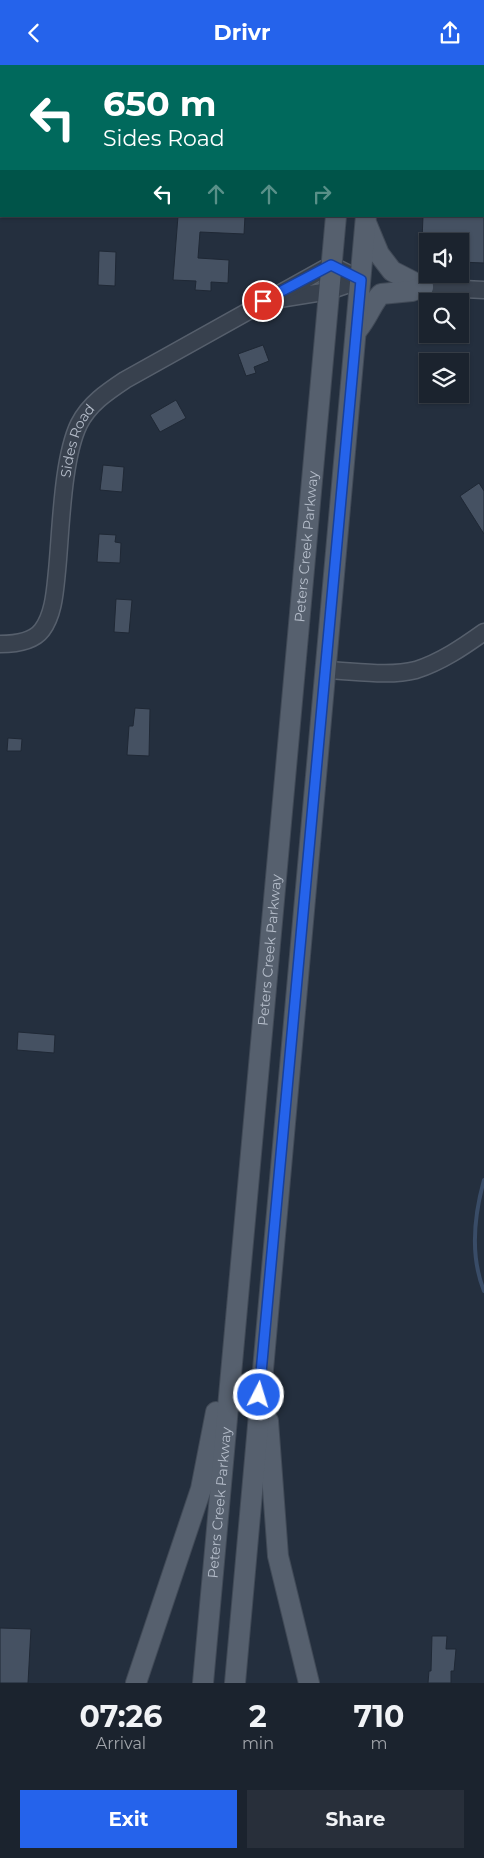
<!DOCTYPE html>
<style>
body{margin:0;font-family:Montserrat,sans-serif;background:#282f3a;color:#f1f3f6;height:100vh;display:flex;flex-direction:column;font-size:19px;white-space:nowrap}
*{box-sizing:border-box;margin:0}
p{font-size:16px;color:#a0a4aa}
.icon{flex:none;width:28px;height:28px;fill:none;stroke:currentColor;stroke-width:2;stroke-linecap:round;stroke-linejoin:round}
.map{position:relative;height:1618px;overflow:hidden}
.drawer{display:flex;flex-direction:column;background:#1b232e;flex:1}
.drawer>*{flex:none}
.banner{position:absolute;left:0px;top:0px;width:485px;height:152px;box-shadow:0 1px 4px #0004,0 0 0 1px #39404a;background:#00695c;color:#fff;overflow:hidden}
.tools{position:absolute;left:419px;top:168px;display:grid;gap:10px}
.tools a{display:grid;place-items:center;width:50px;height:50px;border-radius:0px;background:#1b232e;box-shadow:0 1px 4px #0004,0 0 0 1px #39404a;font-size:25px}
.pin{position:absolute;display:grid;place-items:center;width:42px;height:42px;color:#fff;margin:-21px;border:2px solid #fff;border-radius:50%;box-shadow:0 1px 5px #0007}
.me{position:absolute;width:55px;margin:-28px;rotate:5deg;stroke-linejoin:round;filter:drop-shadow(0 0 4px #0008)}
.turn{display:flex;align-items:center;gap:18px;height:105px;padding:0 20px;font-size:22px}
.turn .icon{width:65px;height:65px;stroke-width:2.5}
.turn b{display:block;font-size:35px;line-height:42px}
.lanes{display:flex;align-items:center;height:48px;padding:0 20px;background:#0003;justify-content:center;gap:25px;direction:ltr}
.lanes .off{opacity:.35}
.eta{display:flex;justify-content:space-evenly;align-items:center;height:85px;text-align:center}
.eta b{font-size:30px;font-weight:700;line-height:35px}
.primary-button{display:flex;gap:10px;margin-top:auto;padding:10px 20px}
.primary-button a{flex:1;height:58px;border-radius:0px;background:#2563eb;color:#fff;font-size:20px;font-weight:700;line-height:58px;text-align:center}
.primary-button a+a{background:#282f3a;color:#f1f3f6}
header{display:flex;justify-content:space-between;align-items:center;height:65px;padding:0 20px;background:#2563eb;color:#fff;font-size:22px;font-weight:700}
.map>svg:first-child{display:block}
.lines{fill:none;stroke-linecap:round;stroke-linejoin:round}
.stream{stroke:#394c67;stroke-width:4}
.building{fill:#455162;stroke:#1f2835}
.minor-casing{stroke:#565f6c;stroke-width:19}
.major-casing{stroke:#414a57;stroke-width:22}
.minor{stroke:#38414e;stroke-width:16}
.major{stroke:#56606e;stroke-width:20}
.route-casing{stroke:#184099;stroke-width:12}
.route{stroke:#2563eb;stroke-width:9}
.labels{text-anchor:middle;stroke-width:4.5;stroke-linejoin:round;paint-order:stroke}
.street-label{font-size:14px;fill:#b4bcc9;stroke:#1d2633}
</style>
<header><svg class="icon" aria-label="back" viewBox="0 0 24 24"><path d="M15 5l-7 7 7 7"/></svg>Drivr<svg class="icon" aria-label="share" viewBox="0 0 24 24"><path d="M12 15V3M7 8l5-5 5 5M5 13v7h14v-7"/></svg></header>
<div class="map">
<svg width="484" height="1618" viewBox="0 0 484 1618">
<rect width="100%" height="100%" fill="#242f3e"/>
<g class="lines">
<path class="stream" d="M484,1115c-10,36 -14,76 0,111"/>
</g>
<path class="building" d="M178,151h67l-1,18 -44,-2 -2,26 31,2 -1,23 -17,-1v9l-16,-1 1,-9 -23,-1z
M423,151h61v47l-24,-1v-21h-38z
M99,186l17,1 -1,34 -17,-1z
M263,280l6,16 -15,6 2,6 -10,3 -8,-22z
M176,335l10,18 -26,14 -10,-17z
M103,400l21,2 -2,25 -22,-2z
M479,418l5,8v43l-24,-38z
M99,469l17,1 -1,7 6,1 -1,20 -23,-1z
M116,534l16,1 -3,33 -15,-1z
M135,643l15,1 -1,47 -22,-1 2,-29h4z
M8,673l14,1 -1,12h-14z
M18,967l37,3 -1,18 -37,-3z
M0,1563l31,1 -3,54h-28z
M432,1571h15l-1,13h10l-2,22h-3v12h-23l1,-12h2z"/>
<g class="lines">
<defs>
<g id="minor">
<path d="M183,1v-1"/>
<path d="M423,222l61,3"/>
<path d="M273,235l56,-9 32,-11"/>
<path id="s1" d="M0,579c14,0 33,-2 42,-14 12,-16 13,-40 15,-59 4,-40 5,-112 22,-147 10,-20 28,-32 46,-44l206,-115 30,15"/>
<path d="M326,605c28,1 63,7 90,0 25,-8 47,-23 68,-38"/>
</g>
<g id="major">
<path d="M349,1v-1"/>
<path d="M380,1v-1"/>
<path d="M367,160l12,29 13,17 31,16"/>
<path d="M358,264c10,-12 14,-26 23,-35l31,-3 11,-4"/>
<path d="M268,1356l10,135 31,127"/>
<path d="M136,1618l65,-194 15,-77"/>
<path id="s2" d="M203,1618l133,-1467"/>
<path d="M235,1618l131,-1467"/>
</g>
</defs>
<use href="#minor" class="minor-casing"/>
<use href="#major" class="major-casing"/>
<use href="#minor" class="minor"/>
<use href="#major" class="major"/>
</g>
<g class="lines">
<defs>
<path id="route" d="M259,1330l102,-1115 -30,-15 -68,36"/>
</defs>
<use href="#route" class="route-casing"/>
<use href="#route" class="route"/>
</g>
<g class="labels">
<g class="street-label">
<text dy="5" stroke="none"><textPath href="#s1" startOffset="240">Sides Road</textPath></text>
<text dy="5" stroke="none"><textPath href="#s2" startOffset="1141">Peters Creek Parkway</textPath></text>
<text dy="5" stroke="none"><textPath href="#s2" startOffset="736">Peters Creek Parkway</textPath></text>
<text dy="5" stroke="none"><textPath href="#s2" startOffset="181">Peters Creek Parkway</textPath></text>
</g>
</g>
</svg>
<div class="tools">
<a><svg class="icon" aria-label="sound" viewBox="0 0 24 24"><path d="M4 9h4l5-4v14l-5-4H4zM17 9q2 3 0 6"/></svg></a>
<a><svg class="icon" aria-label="search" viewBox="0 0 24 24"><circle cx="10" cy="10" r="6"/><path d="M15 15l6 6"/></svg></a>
<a><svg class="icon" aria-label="layers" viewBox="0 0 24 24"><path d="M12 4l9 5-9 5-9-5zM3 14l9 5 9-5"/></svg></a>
</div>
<div class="pin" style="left:263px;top:236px;background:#d93025"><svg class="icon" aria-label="arrive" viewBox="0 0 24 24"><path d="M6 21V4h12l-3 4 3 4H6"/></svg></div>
<svg class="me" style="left:259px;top:1330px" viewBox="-20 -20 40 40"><circle r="17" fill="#2563eb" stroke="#fff" stroke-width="3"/><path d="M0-11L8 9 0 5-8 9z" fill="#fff"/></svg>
<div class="banner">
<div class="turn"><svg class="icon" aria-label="left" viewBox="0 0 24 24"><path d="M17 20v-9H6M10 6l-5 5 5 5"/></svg><div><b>650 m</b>Sides Road</div></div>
<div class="lanes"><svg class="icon" aria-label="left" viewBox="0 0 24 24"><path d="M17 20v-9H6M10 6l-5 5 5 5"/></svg><svg class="icon off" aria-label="ahead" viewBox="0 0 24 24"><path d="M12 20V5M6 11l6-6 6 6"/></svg><svg class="icon off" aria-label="ahead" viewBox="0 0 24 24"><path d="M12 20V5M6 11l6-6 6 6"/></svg><svg class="icon off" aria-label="right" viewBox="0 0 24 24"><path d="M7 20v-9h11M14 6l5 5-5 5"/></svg></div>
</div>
</div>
<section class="drawer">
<div class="eta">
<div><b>07:26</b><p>Arrival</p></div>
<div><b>2</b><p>min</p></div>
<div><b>710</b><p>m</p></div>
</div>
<div class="primary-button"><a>Exit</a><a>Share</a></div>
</section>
